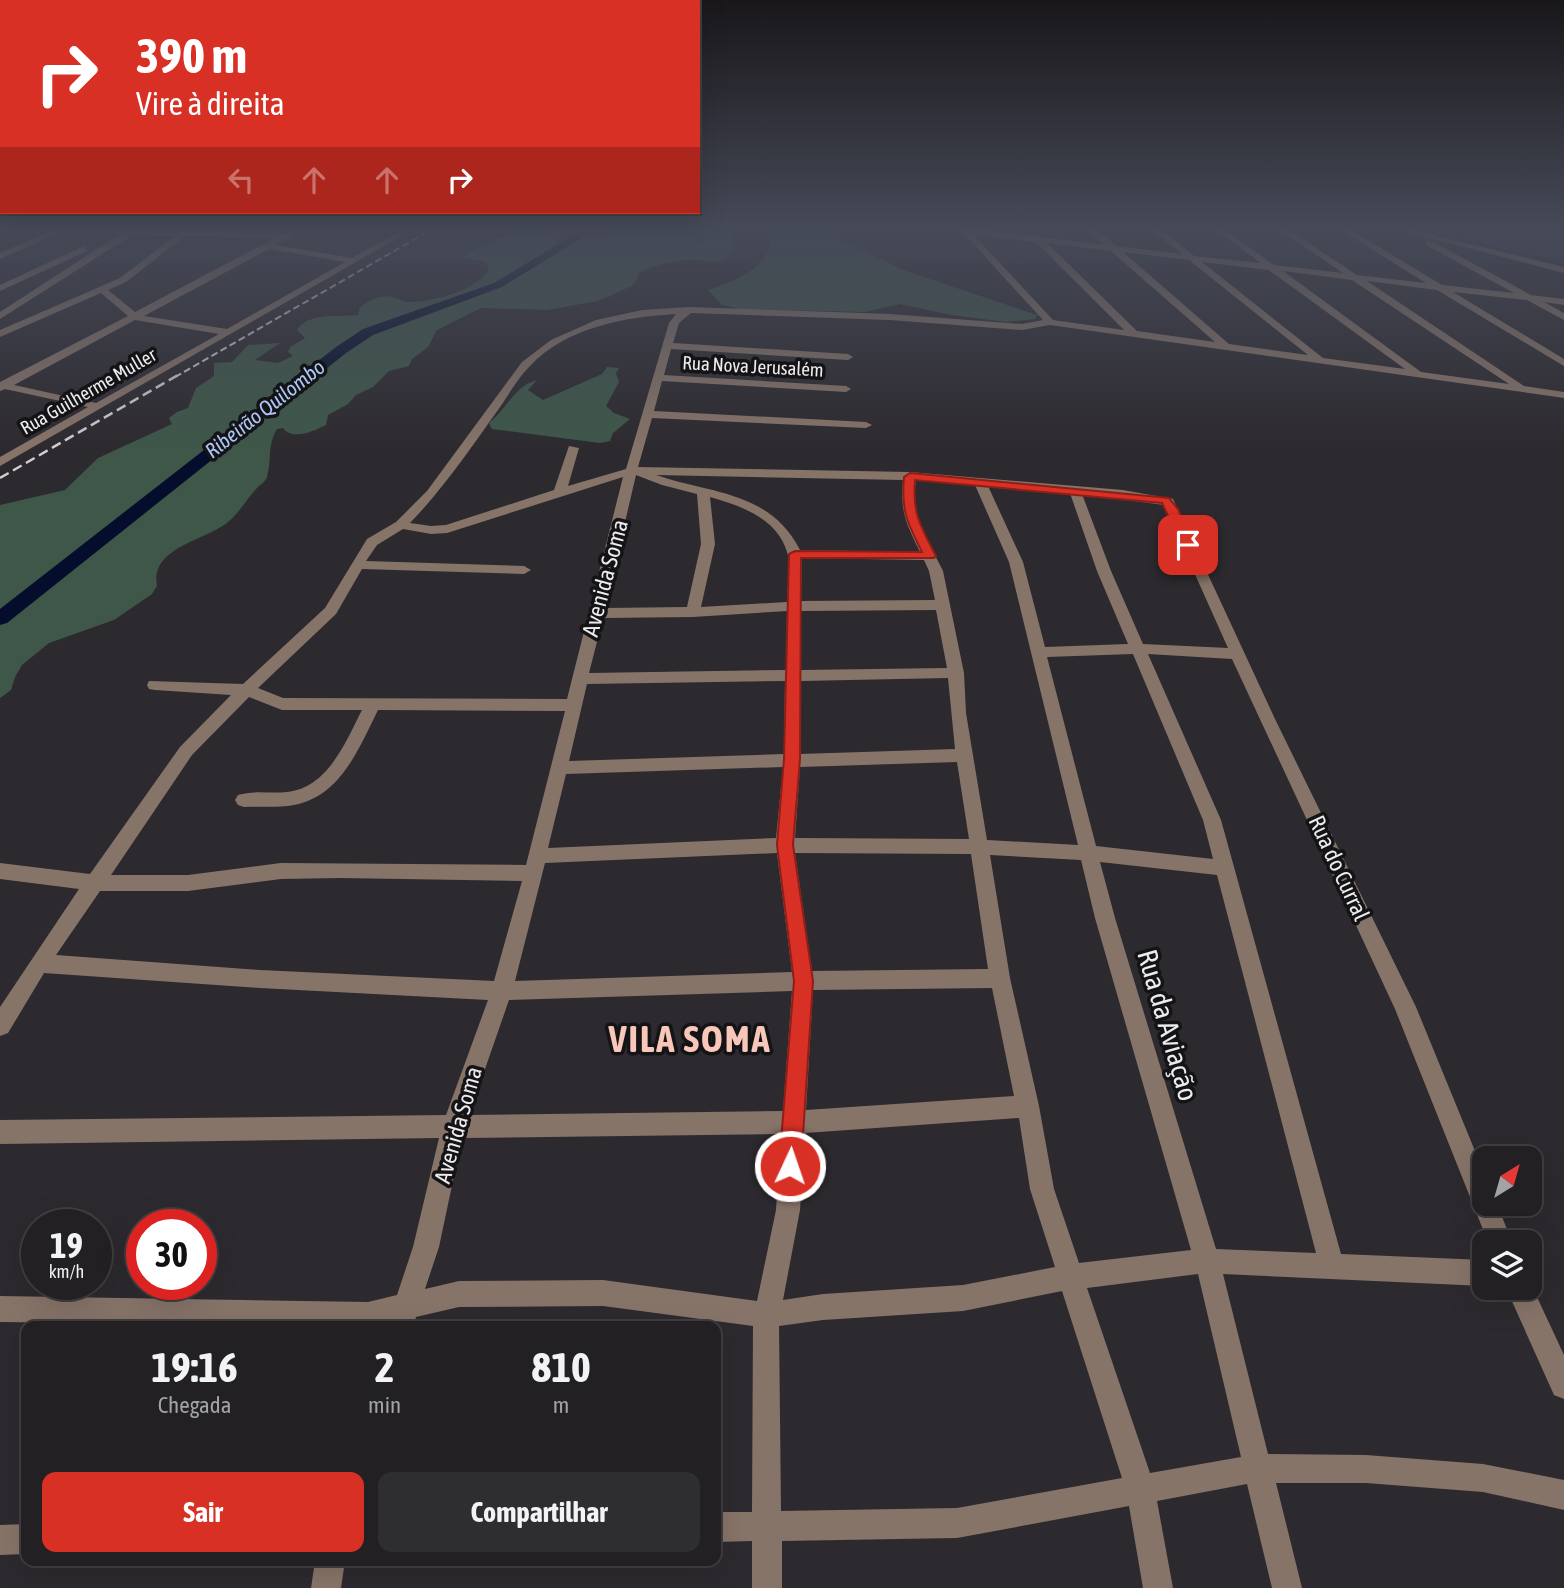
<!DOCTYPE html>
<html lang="pt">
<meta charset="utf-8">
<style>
body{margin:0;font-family:"Asap Condensed",sans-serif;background:#2e2d30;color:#f1f3f6;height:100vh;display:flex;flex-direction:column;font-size:26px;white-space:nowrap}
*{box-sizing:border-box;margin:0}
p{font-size:23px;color:#a2a3a6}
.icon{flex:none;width:38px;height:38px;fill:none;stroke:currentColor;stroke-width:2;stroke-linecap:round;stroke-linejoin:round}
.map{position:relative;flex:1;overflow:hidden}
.panel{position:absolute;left:21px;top:1321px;width:700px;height:245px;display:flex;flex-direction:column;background:#222023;border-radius:14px;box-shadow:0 7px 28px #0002,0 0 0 2px #3f3e41}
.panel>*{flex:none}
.guide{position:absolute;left:0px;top:0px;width:700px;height:214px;box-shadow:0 7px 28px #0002,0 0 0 2px #3f3e41;background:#d93025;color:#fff;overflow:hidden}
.needle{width:46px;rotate:37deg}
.buttons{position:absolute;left:1472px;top:1146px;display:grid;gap:14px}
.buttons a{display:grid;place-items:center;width:70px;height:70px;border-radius:14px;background:#222023;box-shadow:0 7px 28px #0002,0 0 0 2px #3f3e41;font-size:35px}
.speed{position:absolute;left:21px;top:1209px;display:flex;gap:14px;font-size:35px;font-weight:700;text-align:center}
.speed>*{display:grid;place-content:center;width:91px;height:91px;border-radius:50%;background:#222023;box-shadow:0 7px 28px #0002,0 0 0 2px #3f3e41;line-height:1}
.speed small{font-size:18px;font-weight:400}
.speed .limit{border:10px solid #d22;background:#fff;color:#111}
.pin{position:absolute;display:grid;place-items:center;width:60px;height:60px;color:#fff;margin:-30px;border-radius:14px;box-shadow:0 4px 10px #0006}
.me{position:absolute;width:77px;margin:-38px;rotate:3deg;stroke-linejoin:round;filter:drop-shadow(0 0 5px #0008)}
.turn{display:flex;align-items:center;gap:24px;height:147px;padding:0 21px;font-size:32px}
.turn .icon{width:91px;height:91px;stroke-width:2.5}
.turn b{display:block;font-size:49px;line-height:60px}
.lanes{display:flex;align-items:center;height:66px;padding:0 21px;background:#0003;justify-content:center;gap:35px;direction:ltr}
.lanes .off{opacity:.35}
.eta{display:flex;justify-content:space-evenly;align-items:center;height:119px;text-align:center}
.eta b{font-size:42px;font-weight:700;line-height:49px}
.action{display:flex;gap:14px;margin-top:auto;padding:14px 21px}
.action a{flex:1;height:80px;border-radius:14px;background:#d93025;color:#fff;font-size:28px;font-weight:700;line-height:80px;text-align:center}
.action a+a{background:#2e2d30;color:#f1f3f6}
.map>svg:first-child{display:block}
.built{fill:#38333d}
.green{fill:#3e5749}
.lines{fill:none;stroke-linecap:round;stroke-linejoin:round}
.river{fill:#040e2c;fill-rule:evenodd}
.minor{fill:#877469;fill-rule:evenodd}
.major{fill:#e3bca6;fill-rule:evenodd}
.rail-far1{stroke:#d1cfd2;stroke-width:2;stroke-dasharray:7 3.5;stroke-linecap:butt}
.rail{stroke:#d1cfd2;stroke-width:2.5;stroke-dasharray:10 5;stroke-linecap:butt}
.route{fill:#d93025;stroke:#8d1f18;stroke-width:2}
.labels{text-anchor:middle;stroke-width:7;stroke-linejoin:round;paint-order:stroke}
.far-street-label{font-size:19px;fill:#edebee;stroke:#141315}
.far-water-label{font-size:21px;font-style:italic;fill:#adc6f7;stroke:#141315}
.street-label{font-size:23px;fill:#edebee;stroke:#141315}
.near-street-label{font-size:28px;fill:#edebee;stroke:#141315}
.near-district-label{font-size:37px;font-weight:bold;letter-spacing:2px;fill:#f9c7ba;stroke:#141315}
</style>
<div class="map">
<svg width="1564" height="1588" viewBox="0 0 1564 1588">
<rect width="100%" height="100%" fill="#2d2a2f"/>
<path class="built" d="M1419,227h145v36z"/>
<path class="green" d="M525,227h51l-20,12 1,5 -16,10 9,2 34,-22 22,3 9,-6v-4h116c2,11 5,24 -5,31 -7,5 -19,2 -28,2 -21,-1 -40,4 -60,13v4l-6,9 -34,15 -51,9 -66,-2 -44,22 -9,17 -16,12 -3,7 -20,5 -16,16 -17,8 -8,9 -20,11 -2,10c-12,6 -34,16 -43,3l-6,1c-10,16 -5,31 -10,48 -1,4 -7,8 -10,11 -10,11 -18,25 -29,34 -23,19 -78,25 -71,64l-5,8 -38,26 -65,23 -27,22 -7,12 -4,13 -11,8v-193l65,-15 33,-32 74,-34 -3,-6 8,-6 11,-4 8,-20 18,-12v-13l18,-1 16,-17 32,-2 -25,17 23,3 15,-7 -5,-4 2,-5 15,-9 -8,-8c10,-18 44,-13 61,-15l2,-8c10,-7 23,-14 36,-9 5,2 8,4 15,4 25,-1 63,-11 78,-32l-3,-8 -22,-4 3,-5z
M764,227h58l10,8 71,35 134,45 -2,4 -29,3 -55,-7 -51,-11 -35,8 -124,-3 -19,-4 -14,-15c23,-8 55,-19 62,-45z
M607,367l12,1 -3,5 3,9 -13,24 8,7 16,6 -17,14 -3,8 -10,2 -108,-14 -3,-6c18,-14 25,-37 48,-43l-9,10 15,10 59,-26z"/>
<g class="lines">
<path class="river" d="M587,227h13l-98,60 -129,48 -27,18 -339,270 -7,2v-16l336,-262 27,-18 131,-46z"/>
<path class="minor" d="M61,227h11l-72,32v-6z
M73,227l108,4 5,-4h9l-4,4 93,3 13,-7h10l-31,18 76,13 55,-31h10l-417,239v-9l88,-50 -83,-18 -5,2v-9l128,-66 -27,-23 -101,44v-7l120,-52 55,-42 -43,-1 -132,84v-7l120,-78zM185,236l90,2 -140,74 -27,-22 18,-8zM269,249l76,13 -118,67 -83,-13zM135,320l84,14 -123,69 -82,-18z
M958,227l147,18 -20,-18h9l22,19 66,8 -33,-27h9l36,29 67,7 -49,-36h9l53,38 69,8 -68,-46h10l72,48 69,8 -90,-56h10l96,58 72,8 -88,-48v-4h6l99,54 33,4v6l-20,-3 20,11v7l-37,-20 -74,-8 111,67v7l-127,-76 -70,-9 157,105 40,6v6l-514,-73 -28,5 -132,-10 -199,-7 -12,10 -6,20 175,11 5,3 -5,3 -177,-11 -7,26 182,11 5,3 -5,3 -184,-11 -8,30 212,11 6,3 -6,3 -214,-10 -14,49 272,5 213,18 50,9 102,220 141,288 68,166v31h13l15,38h-24l-93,-233 -163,-350 -84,-5 73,166 120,434 143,6v26l-261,-12 45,180 98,1 117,9 81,16v30l-81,-18 -117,-9h-90l26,105h-30l-25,-104 -90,17 16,87h-30l-14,-82 -172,32 -175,3v47h-30v-47l-36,1v-30h36l1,-186 -150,-20 -144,1 -43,10 -3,9h-26l1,-3 -13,3 -375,-4v-26l368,6 29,-7 16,-48 26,-109 -439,6v-24l446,-5 42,-115 -228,-12 -216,-15 -36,60 -8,3v-29l79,-118 -79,-10v-16l90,11 90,-127 51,-52 -76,-5 -6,-1 -2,-4 2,-4 94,3 82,-76 42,-69 29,-17 31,-31 95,-129 29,-22 45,-20 46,-10 47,-3 201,7 132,10 21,-4zM973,234l63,8 88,88 -71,-10zM1047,243l64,8 104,91 -78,-11zM1123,252l66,8 119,95 -79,-11zM1202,262l67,8 136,99 -82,-11zM1283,271l69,9 157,104 -88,-12zM676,314l-7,9 -43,146 -58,17 11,-38 -10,-2 -15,44 -108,35 -15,1 -21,-3c33,-34 60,-74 88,-113 10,-14 19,-31 31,-43 37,-40 96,-50 147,-53zM636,475l26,10 35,9 4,50 -14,63 -82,1zM656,475l247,5c-3,32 3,43 17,72l-120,-2c-30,-59 -88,-56 -144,-75zM623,477l-56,222 -284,-1 -25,-10 78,-74 26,-45 162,5 7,-4 -7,-4 -158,-5 11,-16 26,-16 28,5 16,-1zM916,480l59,5 34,77 69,283 -91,-5 -21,-127 -2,-40 -21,-102 -27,-53 -3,-15zM988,486l82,7 27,78 31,73 -83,3 -22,-85zM1082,494l82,11 64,143 -85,-4 -32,-73zM710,497c31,9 67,21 77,55 5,14 0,35 0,50l-86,5 14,-63zM802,558l122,2 5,11 6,29 -134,1zM936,610l11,58 -146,2v-59zM787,611l-1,59 -197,3 14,-55 90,-1zM1133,654l70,166 10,39 -117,-13 -49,-189zM948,678l7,71 -155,5 1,-73zM785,681l-1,73 -215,7 18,-77zM249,697l33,13h80c-16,31 -34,78 -75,82 -16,2 -34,-2 -49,3l-3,5 3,5 6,2c16,-1 33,1 50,-2 47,-9 65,-57 84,-95l187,1 -39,154 -245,-2 -93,12h-77l81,-120zM957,762l12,77 -174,-1 5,-71zM783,767l-7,71 -228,10 18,-74zM777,853l15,119 -277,9 30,-118zM795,853l176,1 17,115 -176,2zM990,855l91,5 14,58 96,332 -112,13 -25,-74 -15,-83 -29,-128zM1100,862l117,13 99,378 -100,-4 -101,-331zM341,878l181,3 -28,100 -234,-11 -204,-15 44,-64h88l93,-12zM992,988l22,108 -208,14 7,-120zM792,991l-9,120 -314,4 40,-115zM1019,1118l11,71 25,78 -92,18 -140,9 -40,6 17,-90 5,-77zM781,1134l-5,76 -19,91 -154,-21 -144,1 -34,8 14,-42 23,-109zM1198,1274l43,183 -91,16 -63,-185zM1062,1291l60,187 -165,30 -176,3 -2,-185 44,-6 140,-9z
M1387,227h14l163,40v6z
M84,246l3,5 -87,40v-6z
M1530,1282l34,73v44l-10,-4 -48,-107h24z
M26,1524v30l-26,1v-30z
M315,1561h30l-4,27h-30z"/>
<path class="major" d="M0,227h9l-9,4z"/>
<path class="rail-far1" d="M175,377l261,-150"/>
<path class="rail" d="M0,478l178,-103"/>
</g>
<linearGradient id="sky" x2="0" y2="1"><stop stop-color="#19171a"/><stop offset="0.51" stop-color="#464a58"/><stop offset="1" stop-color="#464a58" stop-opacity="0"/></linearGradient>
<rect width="1564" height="449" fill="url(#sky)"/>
<path class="route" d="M910,473l259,25 9,11 16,36 -11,2 -21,-44 -247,-23c-3,34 6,47 21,76l-2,2h-133l-1,201 -7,86 20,136 -12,185 -3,7 -8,4 -8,-4 -3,-7 15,-185 -17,-136 7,-86 5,-205 6,-3 127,1c-15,-30 -21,-41 -18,-75z"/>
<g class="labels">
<g class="far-street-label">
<text transform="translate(753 366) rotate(3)" y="7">Rua Nova Jerusalém</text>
<text transform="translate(88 391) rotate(-30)" y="7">Rua Guilherme Muller</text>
</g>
<g class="far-water-label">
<text transform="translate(265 409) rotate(-38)" y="7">Ribeirão Quilombo</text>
</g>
<g class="street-label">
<text transform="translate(605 578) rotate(-75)" y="8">Avenida Soma</text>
<text transform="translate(1339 868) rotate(65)" y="8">Rua do Curral</text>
<text transform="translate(458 1125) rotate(-74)" y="8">Avenida Soma</text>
</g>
<g class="near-street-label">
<text transform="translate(1168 1025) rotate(74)" y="10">Rua da Aviação</text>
</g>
<g class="near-district-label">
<text x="690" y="1052">VILA SOMA</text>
</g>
</g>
</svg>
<div class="buttons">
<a><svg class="needle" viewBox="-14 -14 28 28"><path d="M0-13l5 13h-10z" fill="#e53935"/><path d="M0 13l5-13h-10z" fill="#a2a3a6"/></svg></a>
<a><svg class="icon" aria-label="layers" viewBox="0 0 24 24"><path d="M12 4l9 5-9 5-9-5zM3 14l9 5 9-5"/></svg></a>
</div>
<div class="speed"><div>19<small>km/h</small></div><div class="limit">30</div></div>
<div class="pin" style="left:1188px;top:545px;background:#d93025"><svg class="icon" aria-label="arrive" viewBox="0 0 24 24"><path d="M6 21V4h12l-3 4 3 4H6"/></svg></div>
<svg class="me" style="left:790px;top:1166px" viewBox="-20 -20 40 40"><circle r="17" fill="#d93025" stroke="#fff" stroke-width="3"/><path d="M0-11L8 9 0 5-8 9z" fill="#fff"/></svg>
<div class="guide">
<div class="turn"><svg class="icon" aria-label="right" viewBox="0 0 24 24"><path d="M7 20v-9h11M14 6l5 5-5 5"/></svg><div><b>390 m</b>Vire à direita</div></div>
<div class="lanes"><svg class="icon off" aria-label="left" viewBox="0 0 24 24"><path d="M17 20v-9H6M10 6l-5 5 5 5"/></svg><svg class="icon off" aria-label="ahead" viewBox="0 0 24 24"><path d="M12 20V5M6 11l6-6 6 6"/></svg><svg class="icon off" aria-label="ahead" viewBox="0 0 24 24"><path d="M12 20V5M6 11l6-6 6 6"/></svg><svg class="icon" aria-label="right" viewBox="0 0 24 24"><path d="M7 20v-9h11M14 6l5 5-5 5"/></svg></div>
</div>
<section class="panel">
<div class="eta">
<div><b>19:16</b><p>Chegada</p></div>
<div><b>2</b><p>min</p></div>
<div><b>810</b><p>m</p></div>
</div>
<div class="action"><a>Sair</a><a>Compartilhar</a></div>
</section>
</div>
